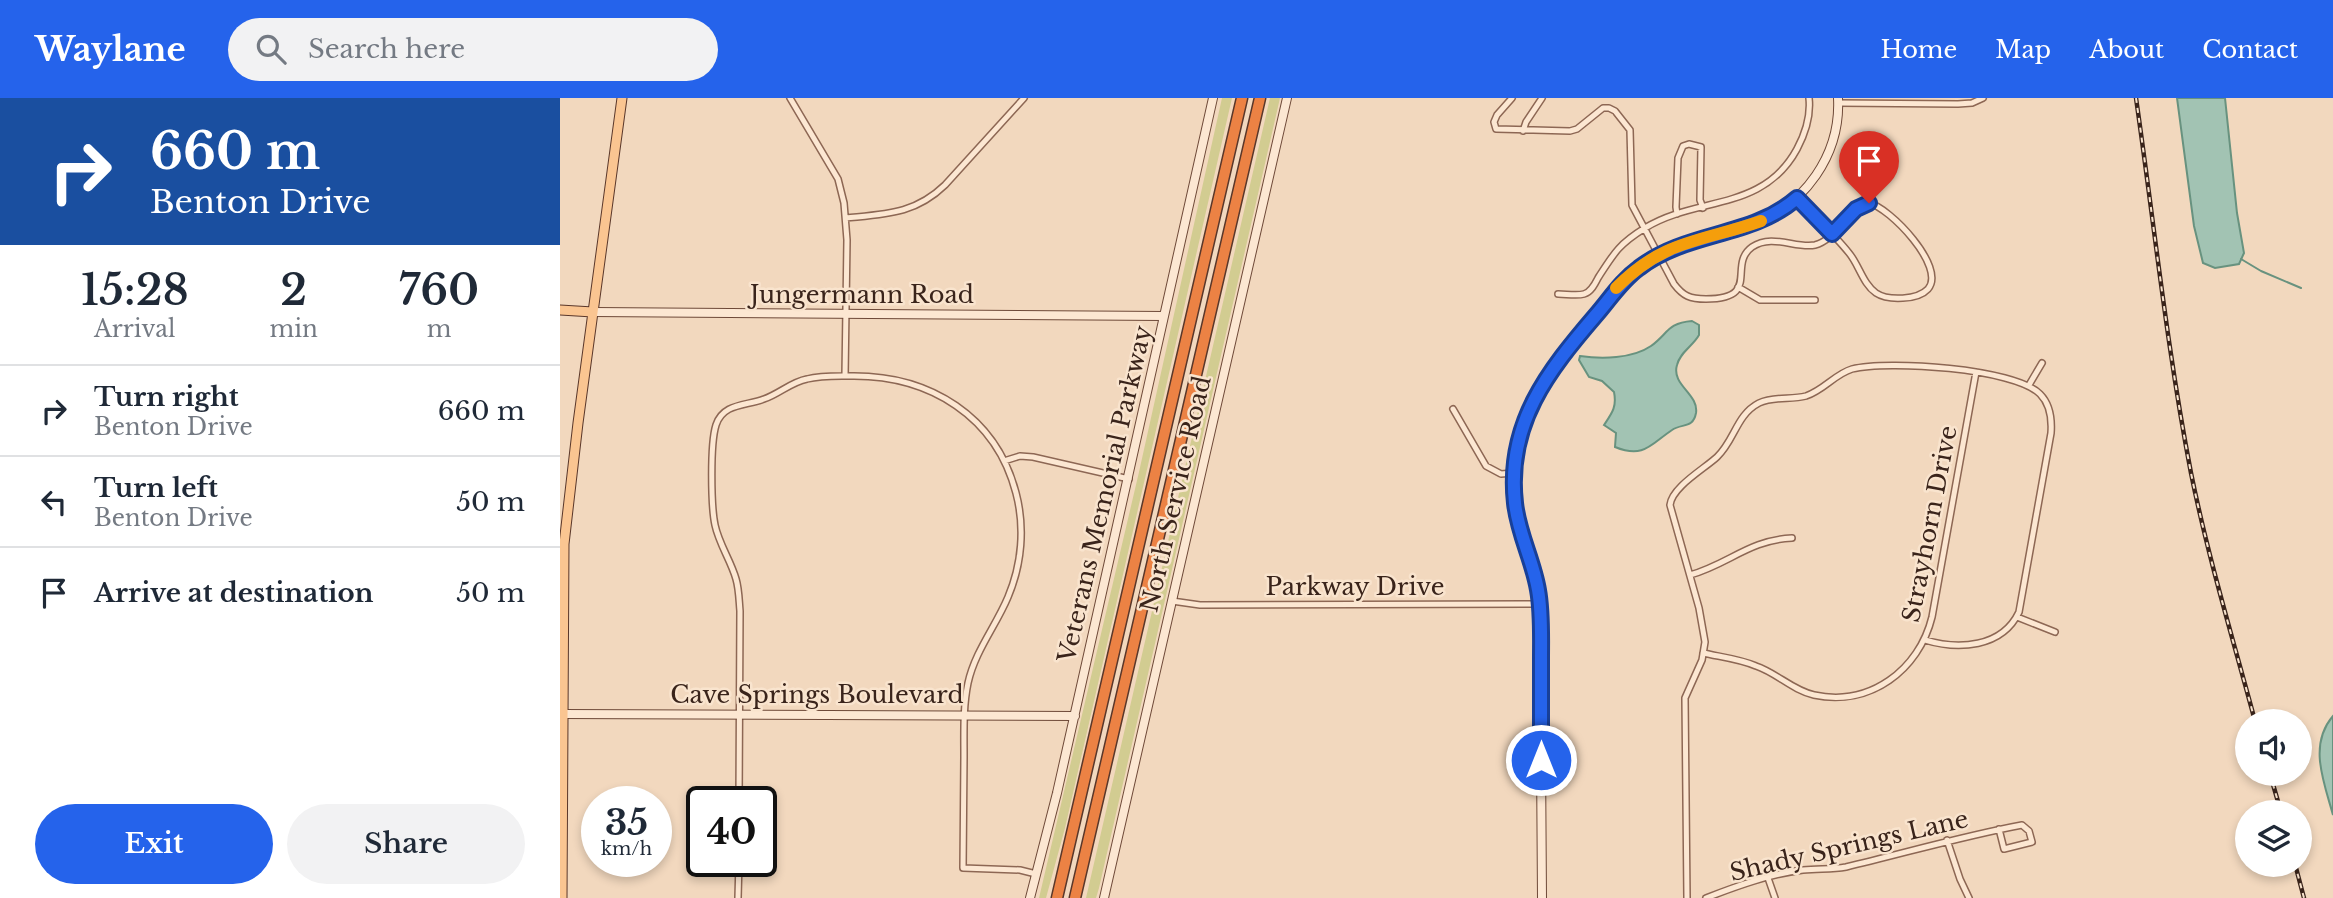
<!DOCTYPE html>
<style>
body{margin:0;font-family:"Libre Baskerville",serif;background:#f2f2f3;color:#1f2937;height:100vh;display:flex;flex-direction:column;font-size:26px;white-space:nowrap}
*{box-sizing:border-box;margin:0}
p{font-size:23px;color:#747a83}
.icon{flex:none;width:38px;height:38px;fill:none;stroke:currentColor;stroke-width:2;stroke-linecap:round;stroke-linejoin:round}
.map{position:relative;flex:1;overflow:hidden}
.sheet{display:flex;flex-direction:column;background:#fff;width:560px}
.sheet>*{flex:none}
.hud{background:#1a4fa0;color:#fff;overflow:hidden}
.controls{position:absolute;left:1675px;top:611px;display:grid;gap:14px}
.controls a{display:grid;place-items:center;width:77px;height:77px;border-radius:50%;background:#fff;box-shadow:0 4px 10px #0003;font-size:35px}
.speed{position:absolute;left:21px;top:688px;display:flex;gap:14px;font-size:35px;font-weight:700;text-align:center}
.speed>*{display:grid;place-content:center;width:91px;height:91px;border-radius:50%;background:#fff;box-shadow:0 4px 10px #0003;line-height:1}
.speed small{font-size:18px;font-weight:400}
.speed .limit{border:4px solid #111;border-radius:10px;background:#fff;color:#111}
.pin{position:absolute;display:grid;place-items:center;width:60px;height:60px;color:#fff;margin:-72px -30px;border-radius:50% 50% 50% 0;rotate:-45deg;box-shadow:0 0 7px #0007}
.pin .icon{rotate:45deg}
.me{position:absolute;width:77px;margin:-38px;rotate:0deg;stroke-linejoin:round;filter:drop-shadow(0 0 5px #0008)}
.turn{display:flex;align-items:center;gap:24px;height:147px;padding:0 35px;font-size:32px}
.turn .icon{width:91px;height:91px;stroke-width:2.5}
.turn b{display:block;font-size:49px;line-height:60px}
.eta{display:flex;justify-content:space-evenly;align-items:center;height:119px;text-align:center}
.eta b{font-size:42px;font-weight:600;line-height:49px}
.cta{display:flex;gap:14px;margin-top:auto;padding:14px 35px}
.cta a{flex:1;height:80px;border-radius:42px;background:#2563eb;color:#fff;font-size:28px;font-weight:600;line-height:80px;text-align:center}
.cta a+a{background:#f2f2f3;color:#1f2937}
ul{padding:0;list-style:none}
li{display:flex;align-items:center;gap:21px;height:91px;padding:0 35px;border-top:2px solid #e0e1e3}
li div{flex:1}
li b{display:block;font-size:26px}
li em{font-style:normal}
header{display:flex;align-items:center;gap:42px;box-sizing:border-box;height:98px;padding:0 35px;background:#2563eb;color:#fff}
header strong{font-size:33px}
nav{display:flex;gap:38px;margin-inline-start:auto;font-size:24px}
.search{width:490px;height:63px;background:#f2f2f3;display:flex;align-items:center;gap:18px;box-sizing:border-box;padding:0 24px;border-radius:38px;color:#747a83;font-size:26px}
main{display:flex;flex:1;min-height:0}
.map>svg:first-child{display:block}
.green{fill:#d2cc91}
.water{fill:#a2c3b3;stroke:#68927f;stroke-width:2}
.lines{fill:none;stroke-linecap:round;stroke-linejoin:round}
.stream{stroke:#68927f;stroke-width:2}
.street-casing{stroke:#8d6754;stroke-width:8}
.secondary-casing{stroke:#6e4938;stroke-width:10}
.primary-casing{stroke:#5a372a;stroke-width:11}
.highway-casing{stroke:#5a372a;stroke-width:13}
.street{stroke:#fce7d2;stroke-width:5}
.secondary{stroke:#fce7d2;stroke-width:8}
.primary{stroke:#fac591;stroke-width:9}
.highway{stroke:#ec8244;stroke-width:10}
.rail-casing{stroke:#3a241b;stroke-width:4.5}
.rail{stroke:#f9e4ce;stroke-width:2;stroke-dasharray:5;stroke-linecap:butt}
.route-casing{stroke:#184099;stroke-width:18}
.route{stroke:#2563eb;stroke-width:12}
.slow{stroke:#f59e0b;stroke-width:12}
.labels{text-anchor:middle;stroke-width:5;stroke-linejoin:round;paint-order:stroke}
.street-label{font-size:24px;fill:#3a241b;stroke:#f9e4ce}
</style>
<header>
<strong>Waylane</strong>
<div class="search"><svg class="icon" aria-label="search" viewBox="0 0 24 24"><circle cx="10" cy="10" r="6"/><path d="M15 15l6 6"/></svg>Search here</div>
<nav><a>Home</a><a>Map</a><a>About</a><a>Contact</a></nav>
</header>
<main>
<section class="sheet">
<div class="hud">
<div class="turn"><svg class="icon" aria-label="right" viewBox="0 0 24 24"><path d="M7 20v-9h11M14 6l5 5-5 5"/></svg><div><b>660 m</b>Benton Drive</div></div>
</div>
<div class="eta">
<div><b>15:28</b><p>Arrival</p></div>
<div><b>2</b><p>min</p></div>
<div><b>760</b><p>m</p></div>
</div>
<ul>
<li><svg class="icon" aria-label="right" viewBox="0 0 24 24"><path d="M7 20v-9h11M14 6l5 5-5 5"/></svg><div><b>Turn right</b><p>Benton Drive</p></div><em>660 m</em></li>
<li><svg class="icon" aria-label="left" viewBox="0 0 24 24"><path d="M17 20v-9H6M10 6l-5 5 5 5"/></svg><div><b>Turn left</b><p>Benton Drive</p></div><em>50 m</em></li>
<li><svg class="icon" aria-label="arrive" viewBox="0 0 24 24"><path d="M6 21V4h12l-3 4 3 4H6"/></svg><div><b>Arrive at destination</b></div><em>50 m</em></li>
</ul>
<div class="cta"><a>Exit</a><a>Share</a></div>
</section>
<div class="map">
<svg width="1773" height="800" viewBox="0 0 1773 800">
<rect width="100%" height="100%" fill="#f2d8be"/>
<path class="green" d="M662,0h10l-167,730 -19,70h-7l100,-426z
M710,0h10l-181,790 -3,10h-10z"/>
<path class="water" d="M1617,0h48l12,115 7,40 -5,11 -24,4 -12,-5 -9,-37z
M1132,223l7,4v10c-6,11 -19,17 -22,30 -6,20 22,29 19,48 -3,16 -14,10 -24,17 -21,14 -28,29 -57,17l1,-14 -12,-8c8,-12 13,-18 10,-33l-12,-11 -13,-4 -10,-17 1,-4c21,3 52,3 71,-10 17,-12 16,-23 41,-25z
M1773,618v99c-9,-33 -25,-70 0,-99z"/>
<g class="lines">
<path class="stream" d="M1681,161l20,12 40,17"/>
<defs>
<path id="street" d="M230,0l48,81 6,24 3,37 -2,136
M952,0l-15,17 -3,7 2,7 74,2 7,-2 26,-21h6l6,3 15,19 2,75 42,79c9,12 16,15 32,15 56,0 21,-34 46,-52 20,-14 44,2 63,-2 21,-5 32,-35 54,-42 20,4 78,64 59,86 -10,11 -40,12 -52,4 -13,-9 -17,-28 -27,-40 -16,-20 -35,-37 -52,-55
M1278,5l120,1 14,-1 11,-5
M963,33l3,-9 16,-24
M1117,116l-1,-7 2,-49 5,-12 6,-2 12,3 -1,53 3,8
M286,120c40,-4 69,-4 99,-33l79,-87
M1178,189l22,13h55
M998,196c8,0 19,2 26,0 7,-2 11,-10 14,-16 16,-25 21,-34 47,-50 52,-32 118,-16 152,-79 8,-15 14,-33 12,-51
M1469,287l13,-22
M893,311l33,57 15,8 12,-1
M444,363l16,-5 13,1 96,22
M1130,477c39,-11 59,-35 102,-37
M612,503l28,4 339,-1
M1457,519l38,15
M1143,555c18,4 37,6 53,13 21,7 36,24 58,29 56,12 105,-25 118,-78l44,-245
M179,704l1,-191c-1,-11 -1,-22 -4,-32 -5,-18 -17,-35 -21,-54 -4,-19 -5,-81 1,-100 7,-22 30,-19 48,-26 15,-5 27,-17 43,-20 15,-4 31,-3 47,-3 76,0 142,40 162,117 9,34 6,71 -8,104 -12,29 -33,54 -40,86 -5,24 -4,49 -4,74 0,37 -1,74 -1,111l57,2 16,4
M1387,742l13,39 9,19
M1208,780l7,20
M178,800l1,-37
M1127,800l-2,-200 17,-38 3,-18 -6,-34 -29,-103c2,-18 34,-36 47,-48 18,-17 19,-42 42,-54 15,-7 32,-3 47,-7 18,-6 29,-22 46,-27 35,-9 162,-1 188,25 10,10 12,25 11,39l-32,179c-17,36 -61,38 -94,28
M1146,800c31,-12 64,-24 97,-28 15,-2 28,0 43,-3 59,-14 117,-31 176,-42l7,6 3,11 -28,7 -5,-20"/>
<path id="secondary" d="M33,214l571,4
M2,616l513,2
M470,800l27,-105 156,-695
M544,800l183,-800
M982,800l-2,-283c-1,-18 -4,-35 -9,-52 -3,-9 -7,-17 -9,-25 -8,-30 -10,-59 -6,-89 9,-53 47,-96 81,-135 22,-26 33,-43 65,-61 28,-15 60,-19 90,-29 53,-18 89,-70 86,-126"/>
<path id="primary" d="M0,212l33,2
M2,800l2,-354 14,-121 44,-325"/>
<path id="highway" d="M497,800l185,-800
M515,800l185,-800"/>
</defs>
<use href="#street" class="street-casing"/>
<use href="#secondary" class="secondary-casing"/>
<use href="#primary" class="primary-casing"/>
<use href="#highway" class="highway-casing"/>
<use href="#street" class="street"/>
<use href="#secondary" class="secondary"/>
<use href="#primary" class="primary"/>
<use href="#highway" class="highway"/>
<defs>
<path id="rail" d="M1576,0c18,125 31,251 55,375 17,84 42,166 64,248
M1710,676l11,38
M1735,766l9,34"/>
</defs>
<use href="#rail" class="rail-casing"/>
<use href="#rail" class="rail"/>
</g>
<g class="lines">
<defs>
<path id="route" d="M981,662c0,-34 0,-68 0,-101 0,-23 1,-47 -3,-69 -5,-30 -20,-57 -23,-87 -9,-79 33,-132 81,-188 14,-16 25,-34 43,-47 48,-37 112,-30 158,-70l35,36 24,-25 13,-6"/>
</defs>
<use href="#route" class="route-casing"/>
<use href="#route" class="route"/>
<path class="slow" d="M1056,190c48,-49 86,-46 145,-67"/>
</g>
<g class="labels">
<g class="street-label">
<text x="302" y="205">Jungermann Road</text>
<text transform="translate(545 396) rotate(-77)" y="8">Veterans Memorial Parkway</text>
<text transform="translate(616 396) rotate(-77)" y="8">North Service Road</text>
<text transform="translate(1370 426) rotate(-79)" y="8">Strayhorn Drive</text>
<text x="795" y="497">Parkway Drive</text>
<text x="257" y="605">Cave Springs Boulevard</text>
<text transform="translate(1289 748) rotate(-13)" y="8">Shady Springs Lane</text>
</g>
</g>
</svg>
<div class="controls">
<a><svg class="icon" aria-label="sound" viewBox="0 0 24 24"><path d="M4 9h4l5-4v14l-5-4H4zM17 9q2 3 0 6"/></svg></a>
<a><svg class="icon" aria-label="layers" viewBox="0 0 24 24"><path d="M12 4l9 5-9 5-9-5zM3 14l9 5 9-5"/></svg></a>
</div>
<div class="speed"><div>35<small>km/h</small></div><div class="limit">40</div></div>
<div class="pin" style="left:1309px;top:105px;background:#d93025"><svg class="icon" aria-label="arrive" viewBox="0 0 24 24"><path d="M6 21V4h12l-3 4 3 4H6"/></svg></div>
<svg class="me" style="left:981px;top:662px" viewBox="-20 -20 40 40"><circle r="17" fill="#2563eb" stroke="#fff" stroke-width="3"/><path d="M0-11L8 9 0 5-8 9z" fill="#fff"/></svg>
</div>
</main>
